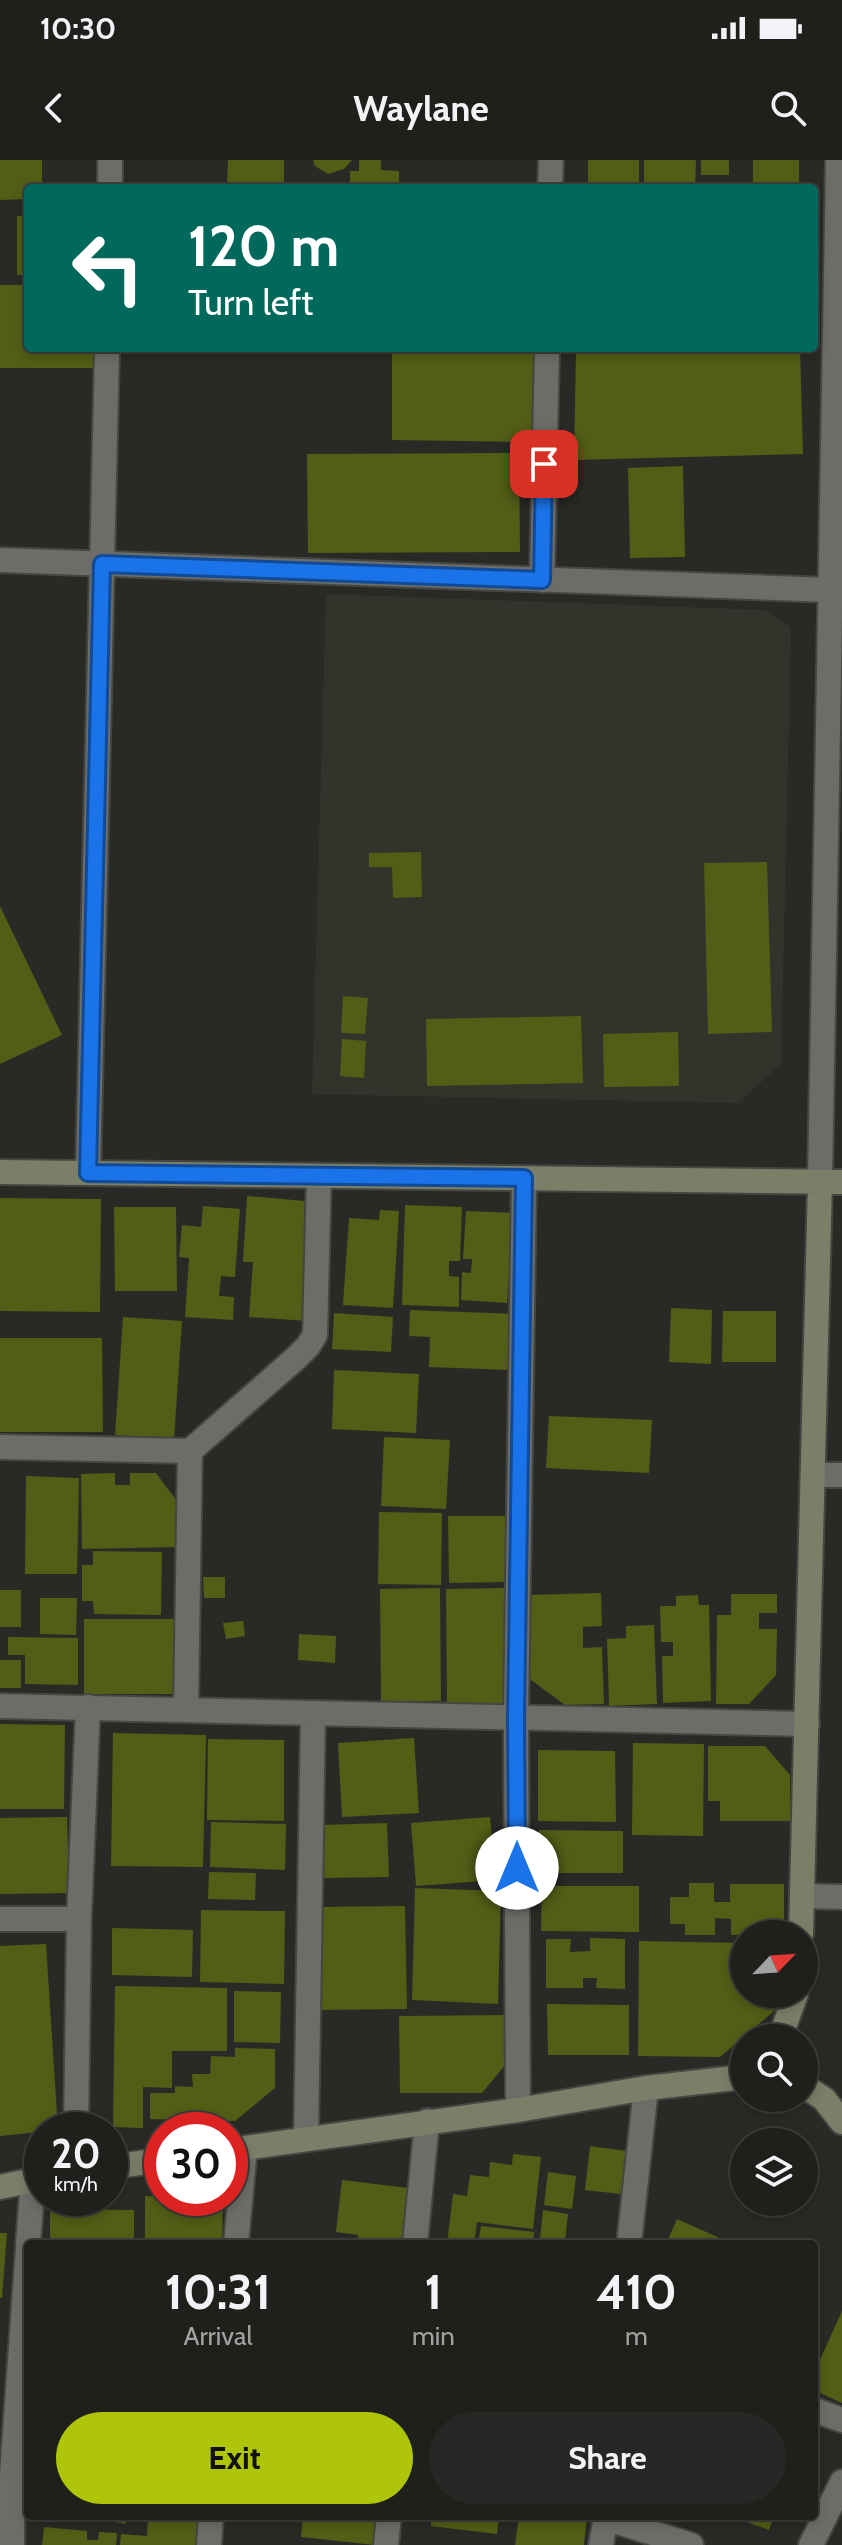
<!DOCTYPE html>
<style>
body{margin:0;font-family:Cabin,sans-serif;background:#272825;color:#f1f3f6;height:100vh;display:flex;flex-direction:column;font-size:30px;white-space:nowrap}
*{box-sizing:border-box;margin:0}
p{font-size:26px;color:#a1a3a3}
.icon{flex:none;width:44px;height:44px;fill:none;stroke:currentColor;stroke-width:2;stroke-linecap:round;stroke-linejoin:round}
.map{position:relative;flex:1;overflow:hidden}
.panel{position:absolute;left:24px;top:2080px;width:794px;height:280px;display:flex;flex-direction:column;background:#1f201c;border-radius:8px;box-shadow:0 4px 12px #0003,0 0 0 2px #3c3e3b}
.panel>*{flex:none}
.banner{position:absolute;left:24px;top:24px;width:794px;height:168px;border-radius:8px;box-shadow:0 4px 12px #0003,0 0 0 2px #3c3e3b;background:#00695c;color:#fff;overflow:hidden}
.needle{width:52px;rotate:65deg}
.fabs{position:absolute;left:730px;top:1760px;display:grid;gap:16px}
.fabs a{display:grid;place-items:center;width:88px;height:88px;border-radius:50%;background:#1f201c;box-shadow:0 4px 12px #0003,0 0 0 2px #3c3e3b;font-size:40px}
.speed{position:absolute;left:24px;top:1952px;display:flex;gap:16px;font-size:40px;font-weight:700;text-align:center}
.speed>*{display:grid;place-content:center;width:104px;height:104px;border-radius:50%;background:#1f201c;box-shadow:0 4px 12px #0003,0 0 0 2px #3c3e3b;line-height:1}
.speed small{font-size:20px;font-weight:400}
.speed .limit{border:12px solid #d22;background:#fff;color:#111}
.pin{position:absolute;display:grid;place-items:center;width:68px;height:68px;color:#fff;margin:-34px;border-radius:16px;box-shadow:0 4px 12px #0006}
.me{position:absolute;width:88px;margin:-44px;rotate:0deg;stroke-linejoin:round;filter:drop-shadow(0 0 6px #0008)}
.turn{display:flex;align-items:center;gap:28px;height:168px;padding:0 32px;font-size:36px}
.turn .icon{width:104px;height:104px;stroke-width:2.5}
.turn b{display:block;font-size:56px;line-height:68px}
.eta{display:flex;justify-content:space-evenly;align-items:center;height:136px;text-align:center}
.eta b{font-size:48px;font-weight:700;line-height:56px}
.action{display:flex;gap:16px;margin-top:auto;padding:16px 32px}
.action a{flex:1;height:92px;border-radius:48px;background:#aec509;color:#111;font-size:32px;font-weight:700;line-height:92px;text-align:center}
.action a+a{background:#272825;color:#f1f3f6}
.status{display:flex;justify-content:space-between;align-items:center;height:56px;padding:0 40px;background:#1f201c;direction:ltr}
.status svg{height:22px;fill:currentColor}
header{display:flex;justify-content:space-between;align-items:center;height:104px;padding:0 32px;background:#1f201c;font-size:36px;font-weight:700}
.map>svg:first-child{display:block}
.built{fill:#32342b}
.building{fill:#525d16}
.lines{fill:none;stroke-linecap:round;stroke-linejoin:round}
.street-casing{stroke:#454542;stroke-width:28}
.secondary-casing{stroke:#454542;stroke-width:28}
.street{stroke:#6c6d69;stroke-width:24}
.secondary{stroke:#7a7f68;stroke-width:24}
.route-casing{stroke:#114b97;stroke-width:20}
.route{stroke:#1a73e8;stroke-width:14}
</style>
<div class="status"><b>10:30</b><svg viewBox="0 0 49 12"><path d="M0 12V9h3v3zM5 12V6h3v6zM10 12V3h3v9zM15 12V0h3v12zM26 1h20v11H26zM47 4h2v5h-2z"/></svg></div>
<header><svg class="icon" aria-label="back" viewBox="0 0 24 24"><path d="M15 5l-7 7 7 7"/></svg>Waylane<svg class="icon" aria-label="search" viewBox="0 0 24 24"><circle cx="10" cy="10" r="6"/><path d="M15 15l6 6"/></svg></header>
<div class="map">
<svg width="842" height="2385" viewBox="0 0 842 2385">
<rect width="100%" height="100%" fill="#292a26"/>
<path class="built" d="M326,434l441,16 24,18 -10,435 -42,40 -427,-9z"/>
<path class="building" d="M0,0h42v28h-14v11l-28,1z
M228,0h56v28h-57z
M313,0h39l-8,9 -16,5 -13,-8z
M359,0h22v10l18,1v17h-49v-17h9z
M588,0h51v28h-51z
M644,0h52l-1,28h-51z
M701,0h28v15h-28z
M753,0h46v28h-46z
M17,56h11v59h-11z
M0,125h28v63h74v20h-102z
M576,188h224l3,106 -229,6z
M392,191l142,1 -1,90 -141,-2z
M519,293l1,99 -212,1 -1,-99z
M683,306l2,91 -55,1 -2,-90z
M421,692l1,45 -29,1 -1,-31h-23v-14z
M767,702l5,170 -64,2 -4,-171z
M0,746l62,129 -62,29z
M343,836l25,2 -3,36 -24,-1z
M581,856l2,67 -156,3 -1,-67z
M678,872l1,54 -75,1 -1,-53z
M342,879l24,2 -2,37 -24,-2z
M247,1036l69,6 -8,119 -59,-4 4,-55h-10z
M0,1038l101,1 -1,113 -100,-1z
M405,1045l57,2 -2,54h-11v15l10,1v30l-57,-2z
M203,1046l37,3 -5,68 -14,-1 -2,20 15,1 -1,23 -48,-3 4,-59 -10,-1 3,-32 19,2z
M114,1047h62l1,84h-62z
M380,1050l19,1 -6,97 -50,-3 6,-87 30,2z
M466,1051l47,2 -6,90 -46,-3 1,-28 9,1 1,-14h-9z
M671,1148l41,2 -1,54 -42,-2z
M410,1150l104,4 -2,56 -83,-3 1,-30 -21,-1z
M723,1151h53v51h-54z
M334,1153l59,4 -2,35 -59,-3z
M123,1157l59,4 -8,118 -59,-4z
M0,1178h102l1,94h-103z
M334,1210l85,4 -3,59 -84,-4z
M549,1256l103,4 -3,53 -103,-5z
M384,1277l66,3 -4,69 -65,-3z
M115,1313v12h15v-12h26l21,28 1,46 -96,2 -1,-75z
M26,1316l53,2 -2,96h-52z
M379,1352l63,1 -1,72 -63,-1z
M448,1356h57l2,66 -58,1z
M93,1391l69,1 -1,63 -67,-1 -1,-13h-11v-36h11z
M203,1417h22v21h-21z
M440,1428l1,113 -60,1 -1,-113z
M506,1428l2,118h-61l-1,-117z
M0,1430h21v37h-21z
M601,1433l1,33 -19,1v21l19,-1 2,57 -39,1 -38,-28 2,-82z
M731,1434h46v19h-18v16h18l-1,46 -27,29h-33l1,-89h14z
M698,1435l1,10h10l2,96 -48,2 -1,-47h11v-14h-12l-1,-36h16v-10z
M40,1438h37l-1,37 -36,-1z
M84,1459h92v75h-92z
M243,1461l2,15 -19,3 -3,-16z
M654,1465l3,79 -48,2 -2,-67 19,-1v-12z
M299,1474l37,2 -1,27 -37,-3z
M8,1477l70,1v47l-53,-1v-29h-17z
M0,1500h21v28h-21z
M0,1564l65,1 -1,84h-64z
M113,1573l93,2 -3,132 -92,-1z
M414,1578l5,75 -77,4 -4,-74z
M208,1579l76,1v81l-77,-1z
M633,1583l71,1 -1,92 -71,-1z
M708,1586h57l25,29v46h-70v-20h-12z
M538,1590l77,1 1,71 -78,-1z
M67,1657l2,76 -69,1v-76z
M490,1657l6,63 -80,6 -5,-63z
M211,1662l75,2 -1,46 -75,-3z
M387,1663l2,54 -65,1 -2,-53z
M539,1670l84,1v42h-84z
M209,1712l47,1 -1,27 -47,-1z
M689,1723h25v19h16v-18h54v50l-53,1v-16l-16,-1v17h-30v-11h-15v-27h19z
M542,1726h97v46l-98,-1z
M415,1728l86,3 -3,113 -86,-4z
M405,1746l2,103 -87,1 -2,-103z
M201,1750l84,1 -1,73 -84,-2z
M112,1768l81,2 -1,47 -80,-2z
M590,1778l35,1v50l-29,-1 1,-10h-14v10h-37v-49h25l-1,13 20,-1z
M639,1781l105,2v51h37v11l-61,52 -82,-1z
M46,1784l12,186 -58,6v-190z
M115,1826l112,2v63h-55v37l-29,-1v41l-30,-1z
M234,1831l47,1 -1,51 -46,-1z
M547,1844l82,1v50h-81z
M509,1855l1,44 -28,34h-82l-1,-77z
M235,1888l40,1v39l-40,33 -85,-2v-26h25v-7l18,1 -1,-13h18l1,-18 24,1z
M590,1986l37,5 -6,43 -36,-4z
M513,1994l28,3 -8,72 -56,-7 -3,22h-27l6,-50 14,2 3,-21 19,2 1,-15 22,3z
M548,2012l28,4 -4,33 -28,-4z
M342,2020l66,8 -7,56h-44l1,-9 -22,-3z
M145,2036l78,2 -1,46h-77z
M50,2049l84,1v34h-84z
M543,2050l25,4 -3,27 -25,-2z
M677,2059l56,25h-67z
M481,2066l53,6 -1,12h-55z
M0,2073h7l-5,65h-2z
M842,2151v92l-28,-13v-17z
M81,2356h46l-1,8z
M303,2356h75l-3,29 -74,-8z
M432,2356h67l-2,18 -66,-8z
M519,2356h68l-3,29h-69z
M731,2356h43l-5,14z
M148,2358l53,3 -2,24h-79l1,-11 26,2z
M44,2367l43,4v9h11l1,-8 18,1 -1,12h-74z"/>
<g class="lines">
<defs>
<path id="street" d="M110,28v-28
M550,28l1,-28
M0,400l830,30
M542,420l5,-232
M88,1013l19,-825
M820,1022l18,-1022
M0,1287l190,4 106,-93 12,-12 7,-11 4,-159
M813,1315h29
M0,1546l807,18
M186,1550l4,-259
M803,1736l39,1
M0,1759h79
M518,1950l-2,-393 8,-539
M76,1970l3,-211 9,-212
M306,1979l7,-426
M28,2084l5,-64
M236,2084l9,-96
M415,2084l12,-123
M629,2084l17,-156
M814,2250l28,10
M605,2358l86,27
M12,2385v-70l16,-227
M209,2385l2,-29
M386,2385l3,-29
M601,2385l5,-29
M811,2385l31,-63"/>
<path id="secondary" d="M0,1012l842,10
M801,1774l19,-752
M780,1878l16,-44
M804,1926l20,13 18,23
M230,1990l288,-40 128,-22 98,-11
M110,2007l52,-7
M0,2027l42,-9"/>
</defs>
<use href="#street" class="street-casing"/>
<use href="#secondary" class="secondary-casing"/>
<use href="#street" class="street"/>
<use href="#secondary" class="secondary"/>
</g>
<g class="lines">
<defs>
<path id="route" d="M517,1708l-1,-151 8,-539 -436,-5 14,-609 440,16 2,-116"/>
</defs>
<use href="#route" class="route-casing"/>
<use href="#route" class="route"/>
</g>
</svg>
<div class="fabs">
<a><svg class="needle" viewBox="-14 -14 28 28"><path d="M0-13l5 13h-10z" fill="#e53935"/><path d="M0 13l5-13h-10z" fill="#a1a3a3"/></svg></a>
<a><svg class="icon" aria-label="search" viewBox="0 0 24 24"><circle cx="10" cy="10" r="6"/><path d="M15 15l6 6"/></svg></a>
<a><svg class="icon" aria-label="layers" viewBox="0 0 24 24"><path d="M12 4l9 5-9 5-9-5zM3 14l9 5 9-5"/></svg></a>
</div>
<div class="speed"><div>20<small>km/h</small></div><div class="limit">30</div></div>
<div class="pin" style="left:544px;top:304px;background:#d93025"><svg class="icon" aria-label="arrive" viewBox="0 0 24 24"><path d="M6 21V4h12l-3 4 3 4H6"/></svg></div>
<svg class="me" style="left:517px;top:1708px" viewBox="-20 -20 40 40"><circle r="19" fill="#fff"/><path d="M0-13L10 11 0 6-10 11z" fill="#1a73e8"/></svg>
<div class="banner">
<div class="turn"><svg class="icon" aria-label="left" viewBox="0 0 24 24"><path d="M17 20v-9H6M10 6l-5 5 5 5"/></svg><div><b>120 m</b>Turn left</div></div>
</div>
<section class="panel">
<div class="eta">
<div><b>10:31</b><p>Arrival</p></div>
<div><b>1</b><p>min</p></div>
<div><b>410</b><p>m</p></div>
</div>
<div class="action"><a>Exit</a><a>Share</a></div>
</section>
</div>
